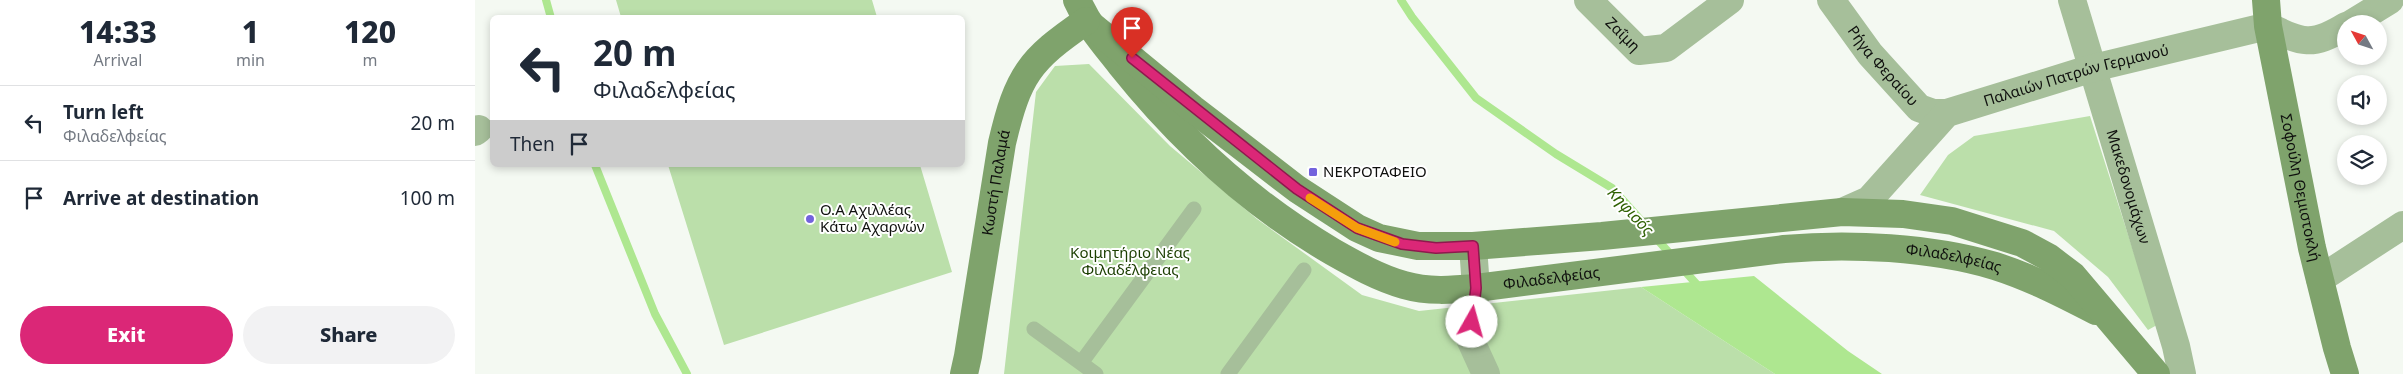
<!DOCTYPE html>
<meta charset="utf-8">
<style>
body{margin:0;font-family:"Noto Sans",sans-serif;background:#f2f2f3;color:#1f2937;height:100vh;display:flex;flex-direction:column;font-size:19px;white-space:nowrap}
*{box-sizing:border-box;margin:0}
p{font-size:16px;color:#747a83}
.icon{flex:none;width:28px;height:28px;fill:none;stroke:currentColor;stroke-width:2;stroke-linecap:round;stroke-linejoin:round}
.map{position:relative;flex:1;overflow:hidden}
.sheet{display:flex;flex-direction:column;background:#fff;width:475px}
.sheet>*{flex:none}
.hud{position:absolute;left:15px;top:15px;width:475px;height:152px;border-radius:8px;box-shadow:0 2px 8px #0003;background:#fff;color:#1f2937;overflow:hidden}
.needle{width:32px;rotate:310deg}
.fabs{position:absolute;left:1862px;top:15px;display:grid;gap:10px}
.fabs a{display:grid;place-items:center;width:50px;height:50px;border-radius:50%;background:#fff;box-shadow:0 2px 8px #0003;font-size:25px}
.pin{position:absolute;display:grid;place-items:center;width:42px;height:42px;color:#fff;margin:-51px -21px;border-radius:50% 50% 50% 0;rotate:-45deg;box-shadow:0 0 5px #0007}
.pin .icon{rotate:45deg}
.me{position:absolute;width:55px;margin:-28px;rotate:7deg;stroke-linejoin:round;filter:drop-shadow(0 0 4px #0008)}
.turn{display:flex;align-items:center;gap:18px;height:105px;padding:0 20px;font-size:22px}
.turn .icon{width:65px;height:65px;stroke-width:2.5}
.turn b{display:block;font-size:35px;line-height:42px}
.then{display:flex;align-items:center;height:48px;padding:0 20px;background:#0003;gap:10px;font-size:19px}
.eta{display:flex;justify-content:space-evenly;align-items:center;height:85px;text-align:center}
.eta b{font-size:30px;font-weight:800;line-height:35px}
.primary-button{display:flex;gap:10px;margin-top:auto;padding:10px 20px}
.primary-button a{flex:1;height:58px;border-radius:30px;background:#db2777;color:#fff;font-size:20px;font-weight:800;line-height:58px;text-align:center}
.primary-button a+a{background:#f2f2f3;color:#1f2937}
ul{padding:0;list-style:none}
li{display:flex;align-items:center;gap:15px;height:75px;padding:0 20px;border-top:1px solid #e0e1e3}
li div{flex:1}
li b{display:block;font-size:19px}
li em{font-style:normal}
main{display:flex;flex:1;min-height:0}
.map>svg:first-child{display:block}
.green{fill:#bbdfaa}
.water{fill:#aee790}
.lines{fill:none;stroke-linecap:round;stroke-linejoin:round}
.stream{stroke:#aee790;stroke-width:8}
.lane{stroke:#a6bf9a;stroke-width:15}
.street{stroke:#a6bf9a;stroke-width:28}
.secondary{stroke:#7fa36c;stroke-width:28}
.route-casing{stroke:#8e194d;stroke-width:12}
.route{stroke:#db2777;stroke-width:9}
.slow{stroke:#f59e0b;stroke-width:9}
.poi-dot{fill:#7363dd;stroke:#fff;stroke-width:2}
.labels{text-anchor:middle;stroke-width:4;stroke-linejoin:round;paint-order:stroke}
.street-label{font-size:15px;fill:#0f100e;stroke:#fff}
.poi-label{font-size:15px;fill:#0f100e;stroke:#fff;text-anchor:start}
.park-label{font-size:15px;fill:#1b3e00;stroke:#fff}
.water-label{font-size:16px;font-style:italic;fill:#2f6103;stroke:#fff}
</style>
<main>
<section class="sheet">
<div class="eta">
<div><b>14:33</b><p>Arrival</p></div>
<div><b>1</b><p>min</p></div>
<div><b>120</b><p>m</p></div>
</div>
<ul>
<li><svg class="icon" aria-label="left" viewBox="0 0 24 24"><path d="M17 20v-9H6M10 6l-5 5 5 5"/></svg><div><b>Turn left</b><p>Φιλαδελφείας</p></div><em>20 m</em></li>
<li><svg class="icon" aria-label="arrive" viewBox="0 0 24 24"><path d="M6 21V4h12l-3 4 3 4H6"/></svg><div><b>Arrive at destination</b></div><em>100 m</em></li>
</ul>
<div class="primary-button"><a>Exit</a><a>Share</a></div>
</section>
<div class="map">
<svg width="1928" height="374" viewBox="0 0 1928 374">
<rect width="100%" height="100%" fill="#f4f9f2"/>
<path class="green" d="M141,0h256l5,17h-256z
M614,64l81,82 87,73 105,76 57,16 222,-24 134,87h-771l32,-282 19,-26z
M1615,116l67,209 -9,5 -40,-53 -54,-46 -134,-36 28,-40 26,-19z
M193,165h252l32,107 -228,73z"/>
<path class="water" d="M1279,276l94,75 34,23h-107l-134,-87z"/>
<g class="lines">
<path class="stream" d="M71,0l5,18
M926,0l11,17 64,81 80,56 56,34 34,38
M120,165l60,149 32,60
M1180,237l17,19
M1208,269l17,19"/>
<path class="lane" d="M559,329l62,45
M606,363l113,-154
M753,374l76,-104"/>
<g class="street">
<path id="s1" d="M1113,0l51,51 27,-3 64,-48"/>
<path id="s2" d="M1356,0l39,54 49,54 14,5h14"/>
<path id="s3" d="M1597,0l104,346 6,28"/>
<path d="M1876,24l39,-24"/>
<path d="M0,132l4,-3"/>
<path id="s4" d="M1367,212l27,-12 78,-87 146,-45 175,-42c34,17 44,21 78,0"/>
<path d="M998,246l3,42 -6,51 16,35"/>
<path d="M1845,279l83,-54"/>
</g>
<g class="secondary">
<path id="s5" d="M602,0c12,27 26,42 44,65 59,74 130,139 212,187 23,13 46,26 71,33 24,7 48,5 72,3l308,-39c65,-6 147,-2 211,17 35,11 68,28 101,45"/>
<path id="s6" d="M1791,0l2,26 44,222 25,100 8,26"/>
<path d="M611,21l107,88 104,80 60,39 22,10 39,8h55l129,-10 240,-24 61,2 49,7 70,22 26,14 25,19 83,98"/>
<path id="s7" d="M489,374l4,-18 34,-213c16,-68 27,-83 84,-122"/>
</g>
</g>
<g class="lines">
<defs>
<path id="route" d="M657,58l165,131 60,39 45,16 34,4 37,-2 3,42 -4,34"/>
</defs>
<use href="#route" class="route-casing"/>
<use href="#route" class="route"/>
<path class="slow" d="M835,198l47,30 38,14"/>
</g>
<g class="poi-dot">
<rect x="833" y="167" width="10" height="10" rx="2.5"/>
<circle cx="335" cy="219" r="5"/>
</g>
<g class="labels">
<g class="street-label">
<text dy="5" stroke="none"><textPath href="#s1" startOffset="49">Ζαΐμη</textPath></text>
<text dy="5" stroke="none"><textPath href="#s2" startOffset="84">Ρήγα Φεραίου</textPath></text>
<text dy="5" stroke="none"><textPath href="#s4" startOffset="281">Παλαιών Πατρών Γερμανού</textPath></text>
<text dy="5" stroke="none"><textPath href="#s7" startOffset="194">Κωστή Παλαμά</textPath></text>
<text dy="5" stroke="none"><textPath href="#s3" startOffset="195">Μακεδονομάχων</textPath></text>
<text dy="5" stroke="none"><textPath href="#s6" startOffset="191">Σοφούλη Θεμιστοκλή</textPath></text>
<text dy="5" stroke="none"><textPath href="#s5" startOffset="995">Φιλαδελφείας</textPath></text>
<text dy="5" stroke="none"><textPath href="#s5" startOffset="590">Φιλαδελφείας</textPath></text>
</g>
<g class="poi-label">
<text x="848" y="177">ΝΕΚΡΟΤΑΦΕΙΟ</text>
<text x="345" y="215">Ο.Α Αχιλλέας<tspan x="345" dy="17">Κάτω Αχαρνών</tspan></text>
</g>
<g class="park-label">
<text x="655" y="258">Κοιμητήριο Νέας<tspan x="655" dy="17">Φιλαδέλφειας</tspan></text>
</g>
<g class="water-label">
<text transform="translate(1156 211) rotate(47)" y="6">Κηφισός</text>
</g>
</g>
</svg>
<div class="fabs">
<a><svg class="needle" viewBox="-14 -14 28 28"><path d="M0-13l5 13h-10z" fill="#e53935"/><path d="M0 13l5-13h-10z" fill="#747a83"/></svg></a>
<a><svg class="icon" aria-label="sound" viewBox="0 0 24 24"><path d="M4 9h4l5-4v14l-5-4H4zM17 9q2 3 0 6"/></svg></a>
<a><svg class="icon" aria-label="layers" viewBox="0 0 24 24"><path d="M12 4l9 5-9 5-9-5zM3 14l9 5 9-5"/></svg></a>
</div>
<div class="pin" style="left:657px;top:58px;background:#d93025"><svg class="icon" aria-label="arrive" viewBox="0 0 24 24"><path d="M6 21V4h12l-3 4 3 4H6"/></svg></div>
<svg class="me" style="left:997px;top:322px" viewBox="-20 -20 40 40"><circle r="19" fill="#fff"/><path d="M0-13L10 11 0 6-10 11z" fill="#db2777"/></svg>
<div class="hud">
<div class="turn"><svg class="icon" aria-label="left" viewBox="0 0 24 24"><path d="M17 20v-9H6M10 6l-5 5 5 5"/></svg><div><b>20 m</b>Φιλαδελφείας</div></div>
<div class="then">Then<svg class="icon" aria-label="arrive" viewBox="0 0 24 24"><path d="M6 21V4h12l-3 4 3 4H6"/></svg></div>
</div>
</div>
</main>
